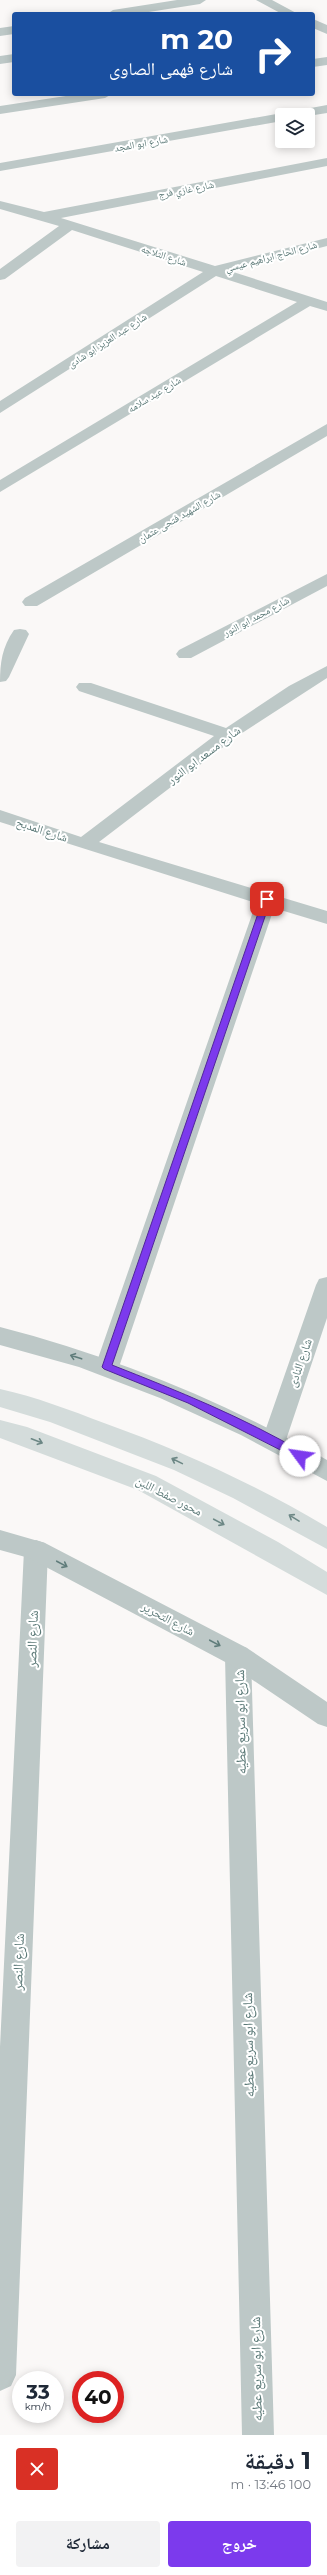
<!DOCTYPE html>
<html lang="ar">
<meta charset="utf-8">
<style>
body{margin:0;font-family:Montserrat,"Noto Naskh Arabic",sans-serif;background:#f2f2f3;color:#1f2937;direction:rtl;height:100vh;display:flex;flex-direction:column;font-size:15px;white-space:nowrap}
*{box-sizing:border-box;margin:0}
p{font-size:13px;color:#747a83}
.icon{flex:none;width:22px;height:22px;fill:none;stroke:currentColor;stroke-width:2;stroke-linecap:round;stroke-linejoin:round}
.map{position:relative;height:2435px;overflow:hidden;direction:ltr}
.sheet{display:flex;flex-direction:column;background:#fff;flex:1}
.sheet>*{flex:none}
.top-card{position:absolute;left:12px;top:12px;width:303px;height:84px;border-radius:4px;box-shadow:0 2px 10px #0003;direction:rtl;background:#1a4fa0;color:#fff;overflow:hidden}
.buttons{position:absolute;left:275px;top:108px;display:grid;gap:8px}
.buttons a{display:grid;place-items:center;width:40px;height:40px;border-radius:4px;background:#fff;box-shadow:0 2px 10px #0003;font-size:20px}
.speed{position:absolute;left:12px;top:2371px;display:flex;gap:8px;font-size:20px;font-weight:700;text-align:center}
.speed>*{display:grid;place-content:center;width:52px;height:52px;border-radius:50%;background:#fff;box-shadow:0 2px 10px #0003;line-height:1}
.speed small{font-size:10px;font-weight:400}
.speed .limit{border:6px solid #d22;background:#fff;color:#111}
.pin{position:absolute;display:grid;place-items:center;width:34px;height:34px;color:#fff;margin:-17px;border-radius:8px;box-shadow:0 2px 6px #0006}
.me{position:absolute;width:44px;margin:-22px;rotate:301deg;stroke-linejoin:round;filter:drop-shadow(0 0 3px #0008)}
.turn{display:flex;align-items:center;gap:14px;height:84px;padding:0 16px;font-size:18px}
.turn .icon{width:52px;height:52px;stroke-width:2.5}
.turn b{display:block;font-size:28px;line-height:34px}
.round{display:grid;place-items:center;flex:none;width:42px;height:42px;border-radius:4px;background:#f2f2f3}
.overview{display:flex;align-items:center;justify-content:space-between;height:68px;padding:0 16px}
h1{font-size:24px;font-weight:700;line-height:30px}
.action{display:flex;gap:8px;margin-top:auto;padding:8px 16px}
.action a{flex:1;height:46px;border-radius:4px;background:#7c3aed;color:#fff;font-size:16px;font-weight:700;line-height:46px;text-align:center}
.action a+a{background:#f2f2f3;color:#1f2937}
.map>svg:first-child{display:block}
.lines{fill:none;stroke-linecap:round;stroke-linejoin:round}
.minor{fill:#bdc8c7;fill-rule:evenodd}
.tertiary{fill:#bdc8c7;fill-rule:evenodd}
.primary{fill:#d4dcdb;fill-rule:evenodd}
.oneway{stroke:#5f7c7a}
.oneway2{stroke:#6c8785}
.route{fill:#7c3aed;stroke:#51269a}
.labels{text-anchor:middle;stroke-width:4;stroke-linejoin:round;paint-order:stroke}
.far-street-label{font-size:10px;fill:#5a7876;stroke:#fff}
.street-label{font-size:12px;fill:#5a7876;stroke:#fff}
.near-street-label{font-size:14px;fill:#5a7876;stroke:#fff}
</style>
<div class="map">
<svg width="327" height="2435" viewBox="0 0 327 2435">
<rect width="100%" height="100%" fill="#faf8f7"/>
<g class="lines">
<path class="minor" d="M177,0h29l-6,4 -64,10h-29l6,-4z
M256,0h16l26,14h-16z
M313,19l14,6v9l-14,-6z
M14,26v8l-14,2v-8z
M14,54v8l-14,2v-8z
M327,57v8l-14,2v-8z
M79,94h33l-7,4 -105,16v-8z
M327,105v8l-19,3 -21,-1 2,-3z
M282,113l5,2h-5v6l-282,50v-8z
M327,158v8l-266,52 154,48 112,-28v8l-97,25 97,31v9l-17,-5 -310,186v-12l297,-178 -81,-26 -216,137v-12l203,-129 -131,-42 -67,49 -5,1v-11l59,-43 -59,-17v-8l44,11z
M327,424v12l-290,170h-12l-3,-4 3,-4z
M327,574v12l-136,72h-12l-3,-4 3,-4z
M20,629l6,1 3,4 -20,43 -3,4 -6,1c0,-19 2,-35 14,-52z
M327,666v12l-88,57 -140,107 228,69v13l-53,-16 -155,459 -4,6 -8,3 -8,-3 -4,-6 161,-464 -256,-81v-12l81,27 133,-101 -135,-45 -3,-4 3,-4h12l135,45 63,-42z
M327,1277v41l-41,122 -4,7 -8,2 -8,-2 -4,-7 54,-155 3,-6z
M36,1540l9,3 3,7 -32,825 -5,11 -11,5v-344l24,-497 3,-7z
M238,1645l9,3 4,8 23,779h-32l-17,-779 4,-8z"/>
<path class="tertiary" d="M0,1327c116,30 223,74 327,133v21l-86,-46 -81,-37 -81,-31 -79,-22z
M0,1530l45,13 202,105 80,54v25l-9,-3 -89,-60 -200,-106 -29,-8z"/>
<path class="primary" d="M0,1389c36,8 70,21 104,34 78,28 152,62 223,104v22l-94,-51 -59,-28 -124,-48 -50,-15z
M0,1420l27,7 129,49 122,66 49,30v23l-189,-105 -138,-52z"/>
</g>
<defs><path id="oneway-shaft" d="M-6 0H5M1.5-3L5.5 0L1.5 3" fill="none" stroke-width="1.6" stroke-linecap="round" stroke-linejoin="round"/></defs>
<g class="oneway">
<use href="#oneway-shaft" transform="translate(76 1357) rotate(-162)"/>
<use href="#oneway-shaft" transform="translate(62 1564) rotate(28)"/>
<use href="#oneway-shaft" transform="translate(215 1643) rotate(28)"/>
</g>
<g class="oneway2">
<use href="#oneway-shaft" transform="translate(37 1441) rotate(21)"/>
<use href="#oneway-shaft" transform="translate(177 1461) rotate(-154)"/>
<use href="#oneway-shaft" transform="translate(294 1518) rotate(-148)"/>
<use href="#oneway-shaft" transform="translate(219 1522) rotate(28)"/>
</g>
<path class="route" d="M267,897l4,2 -159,466c66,26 131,52 192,88v6l-4,1 -112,-57 -84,-34 -2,-2 161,-468z"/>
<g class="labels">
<g class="far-street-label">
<text transform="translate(141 143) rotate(-10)" y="4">شارع ابو المجد</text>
<text transform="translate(186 189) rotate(-11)" y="4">شارع غازي فرج</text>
<text transform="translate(164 255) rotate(18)" y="4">شارع الثلاجه</text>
<text transform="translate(271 256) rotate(-15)" y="4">شارع الحاج ابراهيم عيسي</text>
<text transform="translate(107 340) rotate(-33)" y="4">شارع عبد العزيز ابو شادى</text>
<text transform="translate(154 394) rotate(-31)" y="4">شارع عيد سلامه</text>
<text transform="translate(179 516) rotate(-30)" y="4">شارع الشهيد فتحى عثمان</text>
<text transform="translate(256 616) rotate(-28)" y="4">شارع محمد ابو النور</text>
</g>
<g class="street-label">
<text transform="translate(204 755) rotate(-37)" y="4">شارع مسعد ابو النور</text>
<text transform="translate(42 830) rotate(18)" y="4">شارع المدبح</text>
<text transform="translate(300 1363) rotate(-71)" y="4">شارع النادى</text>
<text transform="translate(169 1496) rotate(27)" y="4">محور صفط اللبن</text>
<text transform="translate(168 1619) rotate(28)" y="4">شارع التحرير</text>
</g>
<g class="near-street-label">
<text transform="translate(32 1639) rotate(-88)" y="5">شارع النصر</text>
<text transform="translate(240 1722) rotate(-91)" y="5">شارع ابو سريع عطيه</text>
<text transform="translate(18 1962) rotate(-88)" y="5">شارع النصر</text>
<text transform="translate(248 2045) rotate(-91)" y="5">شارع ابو سريع عطيه</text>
<text transform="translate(256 2369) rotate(-91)" y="5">شارع ابو سريع عطيه</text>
</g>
</g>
</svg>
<div class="buttons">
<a><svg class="icon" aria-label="layers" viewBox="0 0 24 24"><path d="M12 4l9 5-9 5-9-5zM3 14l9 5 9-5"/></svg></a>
</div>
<div class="speed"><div>33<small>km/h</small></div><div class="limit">40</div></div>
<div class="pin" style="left:267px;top:899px;background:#d93025"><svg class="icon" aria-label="arrive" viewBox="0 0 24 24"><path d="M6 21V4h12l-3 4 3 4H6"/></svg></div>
<svg class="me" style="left:300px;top:1456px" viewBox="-20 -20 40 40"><circle r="19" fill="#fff"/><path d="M0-13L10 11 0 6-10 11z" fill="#7c3aed"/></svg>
<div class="top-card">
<div class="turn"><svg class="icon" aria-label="right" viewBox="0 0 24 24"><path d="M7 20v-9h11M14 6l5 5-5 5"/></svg><div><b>20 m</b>شارع فهمى الصاوى</div></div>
</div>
</div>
<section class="sheet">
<div class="overview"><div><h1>1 دقيقة</h1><p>100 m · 13:46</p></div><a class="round" style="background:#d93025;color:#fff"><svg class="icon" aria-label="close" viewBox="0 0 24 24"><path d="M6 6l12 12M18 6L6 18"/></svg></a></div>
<div class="action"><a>خروج</a><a>مشاركة</a></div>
</section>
